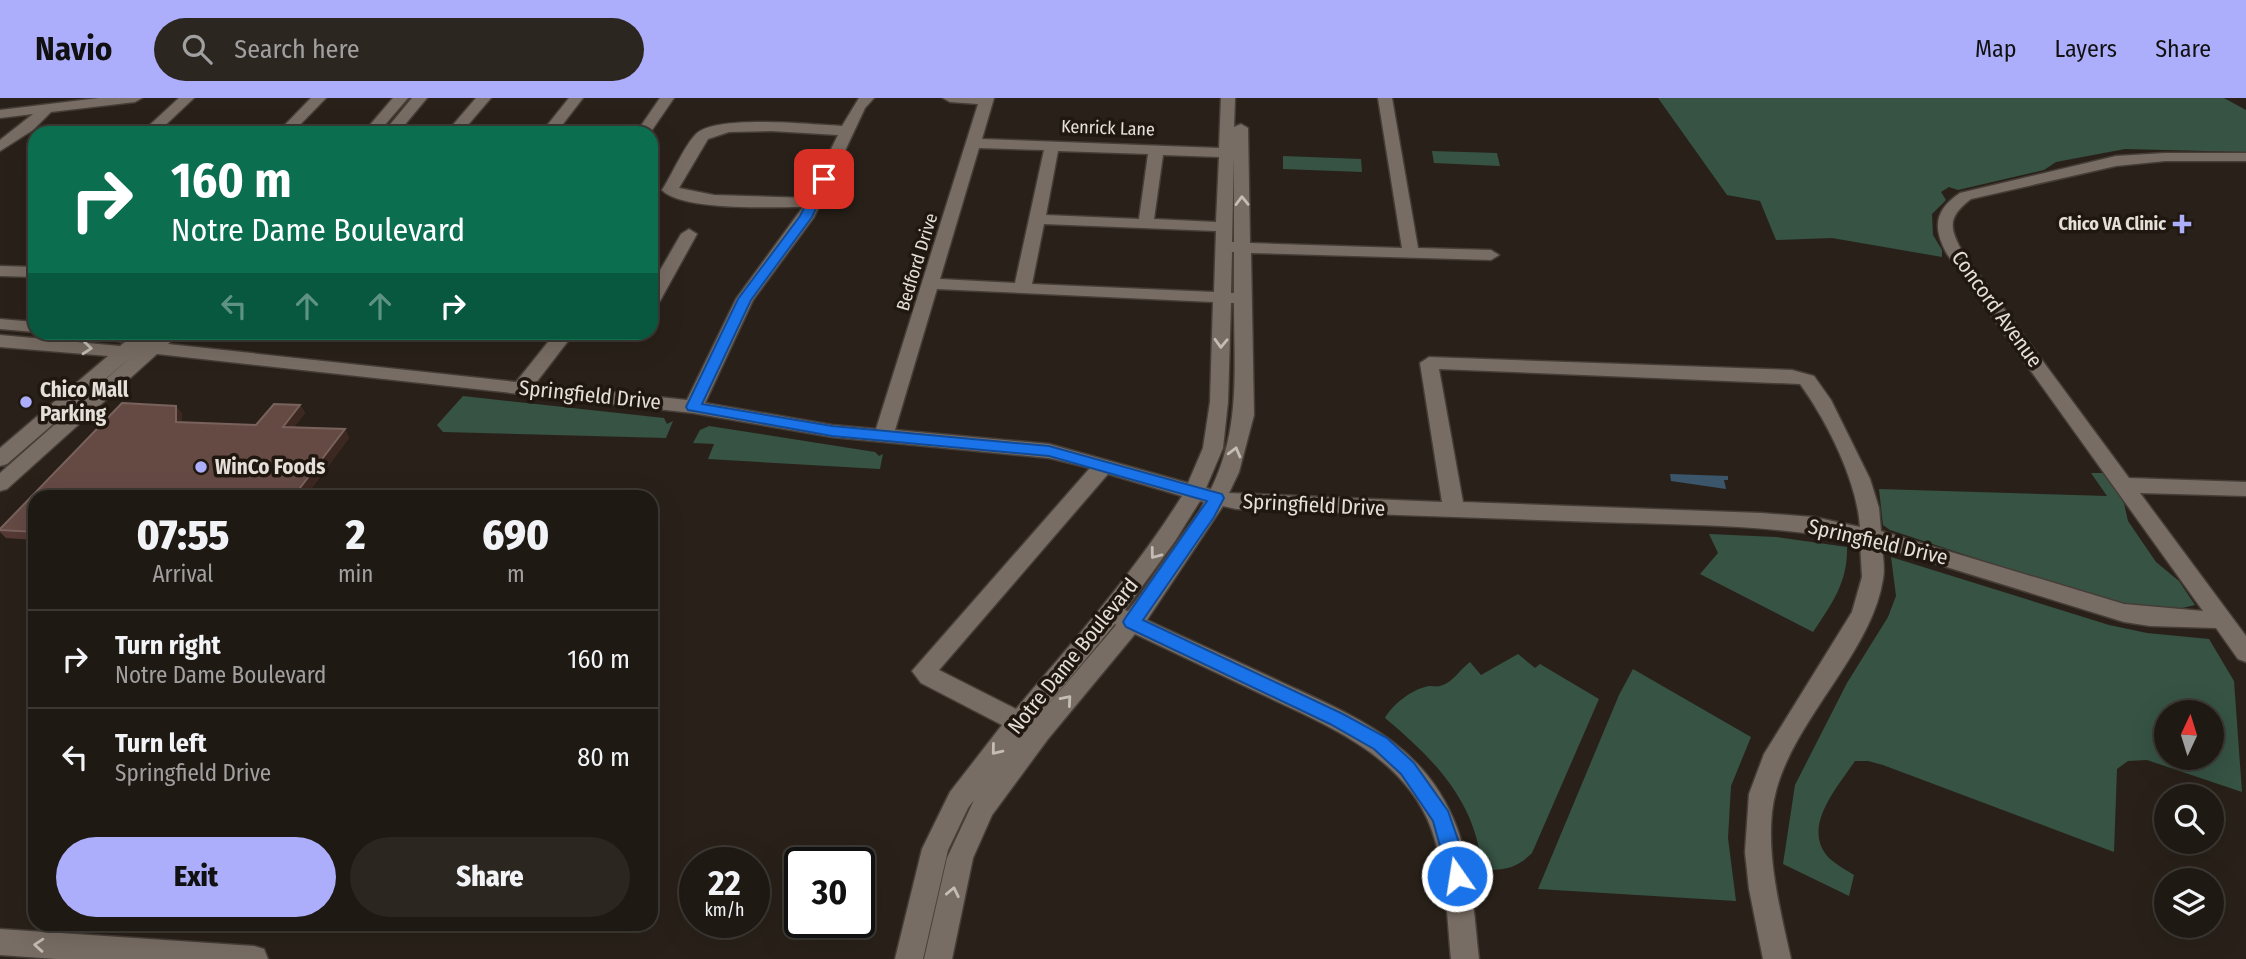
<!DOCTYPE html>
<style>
body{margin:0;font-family:"Fira Sans Condensed",sans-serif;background:#2c2621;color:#f1f3f6;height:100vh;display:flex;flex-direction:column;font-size:26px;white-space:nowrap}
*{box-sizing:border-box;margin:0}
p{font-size:23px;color:#a1a0a0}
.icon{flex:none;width:38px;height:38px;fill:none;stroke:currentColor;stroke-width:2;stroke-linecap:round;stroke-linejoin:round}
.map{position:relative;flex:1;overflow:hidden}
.sheet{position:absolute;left:28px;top:392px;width:630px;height:441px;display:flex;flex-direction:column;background:#1f1913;border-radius:21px;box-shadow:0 7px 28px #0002,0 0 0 2px #3c3833}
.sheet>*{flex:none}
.hud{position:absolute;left:28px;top:28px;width:630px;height:214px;border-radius:21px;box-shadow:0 7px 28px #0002,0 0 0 2px #3c3833;background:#0b6e4f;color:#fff;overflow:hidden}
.needle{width:46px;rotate:4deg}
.controls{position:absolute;left:2154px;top:602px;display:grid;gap:14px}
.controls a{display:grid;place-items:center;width:70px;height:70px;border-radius:50%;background:#1f1913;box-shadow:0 7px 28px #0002,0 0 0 2px #3c3833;font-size:35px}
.speed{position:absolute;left:679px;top:749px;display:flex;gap:14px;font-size:35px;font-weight:700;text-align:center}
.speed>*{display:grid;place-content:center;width:91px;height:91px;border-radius:50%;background:#1f1913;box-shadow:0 7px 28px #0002,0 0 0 2px #3c3833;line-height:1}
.speed small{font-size:18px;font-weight:400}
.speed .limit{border:4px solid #111;border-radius:10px;background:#fff;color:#111}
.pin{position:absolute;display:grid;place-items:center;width:60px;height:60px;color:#fff;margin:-30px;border-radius:14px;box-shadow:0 4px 10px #0006}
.me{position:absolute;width:77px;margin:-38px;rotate:347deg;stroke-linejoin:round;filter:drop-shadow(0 0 5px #0008)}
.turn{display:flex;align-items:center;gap:24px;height:147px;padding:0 28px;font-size:32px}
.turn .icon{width:91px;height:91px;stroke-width:2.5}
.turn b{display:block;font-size:49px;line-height:60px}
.lanes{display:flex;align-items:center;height:66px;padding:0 28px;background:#0003;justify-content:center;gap:35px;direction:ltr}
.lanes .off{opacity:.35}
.eta{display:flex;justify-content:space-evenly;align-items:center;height:119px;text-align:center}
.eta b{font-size:42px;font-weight:800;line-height:49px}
.action{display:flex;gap:14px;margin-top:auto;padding:14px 28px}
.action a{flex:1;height:80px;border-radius:42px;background:#adaefb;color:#111;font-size:28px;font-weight:800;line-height:80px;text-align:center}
.action a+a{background:#2c2621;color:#f1f3f6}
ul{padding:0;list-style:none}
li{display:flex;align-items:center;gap:21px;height:98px;padding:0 28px;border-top:2px solid #3c3833}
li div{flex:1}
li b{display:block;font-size:26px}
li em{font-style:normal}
header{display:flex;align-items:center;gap:42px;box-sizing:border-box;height:98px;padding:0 35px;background:#adaefb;color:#111}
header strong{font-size:33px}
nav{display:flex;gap:38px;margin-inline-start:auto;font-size:24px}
.search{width:490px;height:63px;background:#2c2621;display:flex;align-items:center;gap:18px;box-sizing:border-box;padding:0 24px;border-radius:38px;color:#a1a0a0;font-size:26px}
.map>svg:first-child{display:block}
.green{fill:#365344;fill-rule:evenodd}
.water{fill:#3b566b}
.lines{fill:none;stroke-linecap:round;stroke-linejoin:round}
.minor-casing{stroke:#453d37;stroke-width:3}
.minor{fill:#786d64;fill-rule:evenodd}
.wall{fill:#563933}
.shaded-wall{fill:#3d2821}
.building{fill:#654a44;stroke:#79625c;stroke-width:2}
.oneway{stroke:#c4bdb6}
.route{fill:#1a73e8;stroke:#114b97;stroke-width:2}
.poi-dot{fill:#adaefb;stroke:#201810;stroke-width:2.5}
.labels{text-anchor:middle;stroke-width:7;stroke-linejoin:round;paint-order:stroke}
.far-street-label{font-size:18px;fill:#e5dfd9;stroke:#201810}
.far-poi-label{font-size:18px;font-weight:bold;fill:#e5dfd9;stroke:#201810;text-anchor:end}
.street-label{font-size:21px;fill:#e5dfd9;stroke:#201810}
.poi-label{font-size:21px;font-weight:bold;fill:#e5dfd9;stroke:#201810;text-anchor:start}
</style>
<header>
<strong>Navio</strong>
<div class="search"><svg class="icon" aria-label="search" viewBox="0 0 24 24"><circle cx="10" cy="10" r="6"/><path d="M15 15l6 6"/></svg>Search here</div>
<nav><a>Map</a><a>Layers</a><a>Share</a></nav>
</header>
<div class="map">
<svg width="2246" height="861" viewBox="0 0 2246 861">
<rect width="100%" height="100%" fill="#292119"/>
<path class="green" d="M1658,0h566l22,12v42l-121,-3 -69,13 -12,8 -86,20 -9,-3 -8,5 5,8 -14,14 1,21 9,15v7l-110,-19 -56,2 -16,-39 -33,-6z
M1432,53l65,2 3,13 -66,-3z
M1283,58l78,3 1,13 -79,-3z
M463,298l201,22 3,6 6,-3 -7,17 -223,-6 -6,-7z
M709,328l166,26 4,4 4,-2 -3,15 -172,-10 6,-15 -21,-1 7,-13z
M2091,375h12l20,26 5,22 28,41 23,19 16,24 -17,4 -73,-8 -215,-71 -7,-5 -4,-36 228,7z
M1709,436l67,3 71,10c1,35 -15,57 -34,85l-113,-58 18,-21z
M1891,459l218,68 38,8 62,6 25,42 8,111 -95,-32 -19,1 -11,8 -3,83 -231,-87 -15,-4h-13c-19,28 -55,68 -25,98 7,6 16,11 24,16l-5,21 -66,-32 12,-79 52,-102 41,-66 8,-21zM2166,614h46v46h-46z
M1518,556l17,14 5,-4 59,35 -67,154c-16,16 -28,17 -50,17 -5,-68 -48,-111 -97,-152 8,-14 27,-29 44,-32 3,0 8,1 11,0 14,-4 19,-16 30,-24l11,13z
M1633,571l118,68 -20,49 -3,52 8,63 -198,-12 81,-194z"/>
<path class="water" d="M1670,376l58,2v4h-4l2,9 -55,-8z"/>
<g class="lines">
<defs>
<path id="minor" d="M99,0h43l-7,4 -84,10 -18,18 -33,21v-11l33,-26 -33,4v-8z
M179,0h15l-37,35h-16z
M311,0h15l-34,35h-15z
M393,0h15l-30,35h-15z
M412,0h15l-29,35h-15z
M476,0h15l-30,35h-15z
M569,0h14l-27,35h-15z
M660,0h14l-24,35h-14z
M859,0h15l-9,10 -51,109 -61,83 -48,103 127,22 44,4 102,-325 -28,-2 -7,-4h51l-12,41 237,9 2,-50h14l-1,29 7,-3 7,4 2,115 152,5 -24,-150h14l26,150 73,2 8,5 -8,5 -240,-7 3,162 -15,57 -10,21 213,9 -22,-139 9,-6 363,13 22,6 17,24 39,79 9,29 2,23 243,73 79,7 -256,-357c-15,-27 -12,-44 13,-61l156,-37 49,-3h81v8h-81l-49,5 -145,33c-24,18 -22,29 -8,54l166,225 117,4v14l-106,-3 106,143v26l-8,-3 -22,-31 -66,-2 -26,-4 -242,-75c1,10 3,22 1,32 -11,73 -88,139 -107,212 -14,51 4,118 15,168h-28l-14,-70 -4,-37 4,-58 15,-40 88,-142 10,-35 -2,-35c-87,-18 -175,-17 -264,-20 -120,-4 -239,-9 -360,-13l-13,-3 -76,114c43,20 87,40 130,60 76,36 148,62 180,148 15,41 17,87 22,131h-28c-4,-43 -5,-90 -20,-131 -28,-75 -110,-105 -176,-137 -40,-19 -80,-38 -120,-57l-87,105 -56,76 -19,43 -21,101h-28l23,-101 27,-58 48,-64 -54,72 -20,42 -25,109h-28l27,-110 28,-57 52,-67 -81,-42 -9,-12 178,-203 -41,-10 -217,-21 -139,-24 -536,-59 -150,135 -7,2v-18l132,-117 -125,108 -7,2v-18l108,-92 -108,-9v-12l120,11 5,-4 -35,-5 -9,-5h75l-3,7 7,-7h20l-12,12 348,38 40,-50h19l-40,52 152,16 49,-101 67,-92c-30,0 -122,4 -141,-17 10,-15 22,-44 34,-56 21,-20 117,-9 146,-8zM771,33l67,4 -31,63 -93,-3 -35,-7 29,-49 21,-7zM979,50l65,2 -29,133 -75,-4zM1058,53l90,3 -9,65 -93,-4zM1163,57l56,2 -3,65 -62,-3zM1234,59v85h-2zM1044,126l172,7 -2,61 -182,-8zM1232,154h2v41h-3zM937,191l276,13 -3,100 -7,46 -15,35 -139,-39 -154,-14zM1231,205h3c0,66 7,125 -23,186l-5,-1 17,-40 5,-46zM1439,271l361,15c27,37 57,97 60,143l-46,-10 -53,-4 -298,-11zM1108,376l74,22c-48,77 -108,144 -166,213l-77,-39zM1200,403l4,1 -4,8 -62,88 -10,13 -3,-1 50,-69zM1115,526l1,1 -74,87z
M689,131l8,5 -37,67 -9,5v-20l30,-52z
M0,168l35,1v10l-35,-1z
M0,221l35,3v10l-35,-3z
M601,234h41c-9,8 -32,8 -41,0z
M0,831l254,17 10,3 4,10h-212l-56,-4z"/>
</defs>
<use href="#minor" class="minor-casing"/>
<use href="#minor" class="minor"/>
</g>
<path class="wall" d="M122,305l54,3 6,8v8l74,3 18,-21 26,1 5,8 -11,14 51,2 4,9 -44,59h-270v43l-29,-2 -6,-6v-3z"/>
<path class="shaded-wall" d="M300,307l5,8 -17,22 -5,-8z
M176,308l6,8v16l-6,-8z
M345,331l4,9 -44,59h-12z"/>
<path class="building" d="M122,305l54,3v16l80,3 18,-21 26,1 -17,22 62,2 -52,68h-258v35l-35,-2v-1z"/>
<defs><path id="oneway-chevron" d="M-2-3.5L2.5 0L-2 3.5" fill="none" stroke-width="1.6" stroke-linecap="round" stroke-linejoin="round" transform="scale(1.75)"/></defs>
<g class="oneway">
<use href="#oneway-chevron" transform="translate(1242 103) rotate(-91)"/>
<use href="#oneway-chevron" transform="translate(1221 245) rotate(92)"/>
<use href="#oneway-chevron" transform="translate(87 250) rotate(5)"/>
<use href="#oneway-chevron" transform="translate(1235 354) rotate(-75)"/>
<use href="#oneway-chevron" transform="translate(1155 456) rotate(127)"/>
<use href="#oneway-chevron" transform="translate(1067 602) rotate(-49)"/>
<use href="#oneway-chevron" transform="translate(996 652) rotate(129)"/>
<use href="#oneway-chevron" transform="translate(953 794) rotate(-78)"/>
<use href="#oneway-chevron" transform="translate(39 847) rotate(-176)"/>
</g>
<path class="route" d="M820,79l10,2 -18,38 -61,83 -49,104 130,22 217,20 173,48 2,4 -10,19 -71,103 200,94 44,24 27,25 34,48 17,49 2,16 -3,6 -7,3 -7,-3 -17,-61 -32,-47 -27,-25 -44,-25 -204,-97 -3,-5 3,-5 81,-116 -158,-45 -217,-20 -144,-26 -2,-3 52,-108 62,-83z"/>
<g class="poi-dot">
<path d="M2178.5 115.5h7v7h7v7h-7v7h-7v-7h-7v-7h7z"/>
<circle cx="26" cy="304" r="7"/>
<circle cx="201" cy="369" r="7"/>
</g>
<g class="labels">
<g class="far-street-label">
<text transform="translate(1108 30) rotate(2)" y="6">Kenrick Lane</text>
<text transform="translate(917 164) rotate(-73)" y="6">Bedford Drive</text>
</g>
<g class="far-poi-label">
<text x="2166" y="132">Chico VA Clinic</text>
</g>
<g class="street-label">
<text transform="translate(1997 211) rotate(54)" y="7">Concord Avenue</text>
<text transform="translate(590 297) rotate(6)" y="7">Springfield Drive</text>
<text transform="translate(1314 407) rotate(3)" y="7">Springfield Drive</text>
<text transform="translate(1878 444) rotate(13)" y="7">Springfield Drive</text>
<text transform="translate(1073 558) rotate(-51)" y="7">Notre Dame Boulevard</text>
</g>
<g class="poi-label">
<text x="40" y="299">Chico Mall<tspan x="40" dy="24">Parking</tspan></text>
<text x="215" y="376">WinCo Foods</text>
</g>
</g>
</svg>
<div class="controls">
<a><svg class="needle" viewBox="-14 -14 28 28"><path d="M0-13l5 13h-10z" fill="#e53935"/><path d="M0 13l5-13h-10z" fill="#a1a0a0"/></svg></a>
<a><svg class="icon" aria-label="search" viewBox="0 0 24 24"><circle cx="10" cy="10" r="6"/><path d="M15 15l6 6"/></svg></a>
<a><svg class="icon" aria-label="layers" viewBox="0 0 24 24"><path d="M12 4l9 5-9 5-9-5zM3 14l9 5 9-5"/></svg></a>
</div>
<div class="speed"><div>22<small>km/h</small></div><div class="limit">30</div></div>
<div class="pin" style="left:824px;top:81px;background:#d93025"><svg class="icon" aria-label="arrive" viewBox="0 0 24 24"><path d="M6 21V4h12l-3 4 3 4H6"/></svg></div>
<svg class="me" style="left:1457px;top:778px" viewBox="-20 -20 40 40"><circle r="17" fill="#1a73e8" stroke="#fff" stroke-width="3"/><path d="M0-11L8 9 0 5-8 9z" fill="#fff"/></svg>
<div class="hud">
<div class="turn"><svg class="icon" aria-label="right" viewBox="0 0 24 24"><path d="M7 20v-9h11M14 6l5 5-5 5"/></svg><div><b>160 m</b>Notre Dame Boulevard</div></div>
<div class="lanes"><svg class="icon off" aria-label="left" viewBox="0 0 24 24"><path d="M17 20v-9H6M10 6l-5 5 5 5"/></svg><svg class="icon off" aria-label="ahead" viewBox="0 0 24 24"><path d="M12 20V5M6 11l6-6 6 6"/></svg><svg class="icon off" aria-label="ahead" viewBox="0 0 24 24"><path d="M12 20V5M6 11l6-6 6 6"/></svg><svg class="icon" aria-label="right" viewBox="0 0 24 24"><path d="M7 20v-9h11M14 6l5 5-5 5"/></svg></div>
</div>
<section class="sheet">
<div class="eta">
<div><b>07:55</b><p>Arrival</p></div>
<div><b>2</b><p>min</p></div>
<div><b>690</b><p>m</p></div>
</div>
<ul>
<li><svg class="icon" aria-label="right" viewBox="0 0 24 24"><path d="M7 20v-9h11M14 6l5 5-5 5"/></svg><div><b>Turn right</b><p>Notre Dame Boulevard</p></div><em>160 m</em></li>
<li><svg class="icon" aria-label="left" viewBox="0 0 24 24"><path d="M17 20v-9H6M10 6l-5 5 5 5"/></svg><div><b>Turn left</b><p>Springfield Drive</p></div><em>80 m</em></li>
</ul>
<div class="action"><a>Exit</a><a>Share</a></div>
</section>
</div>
